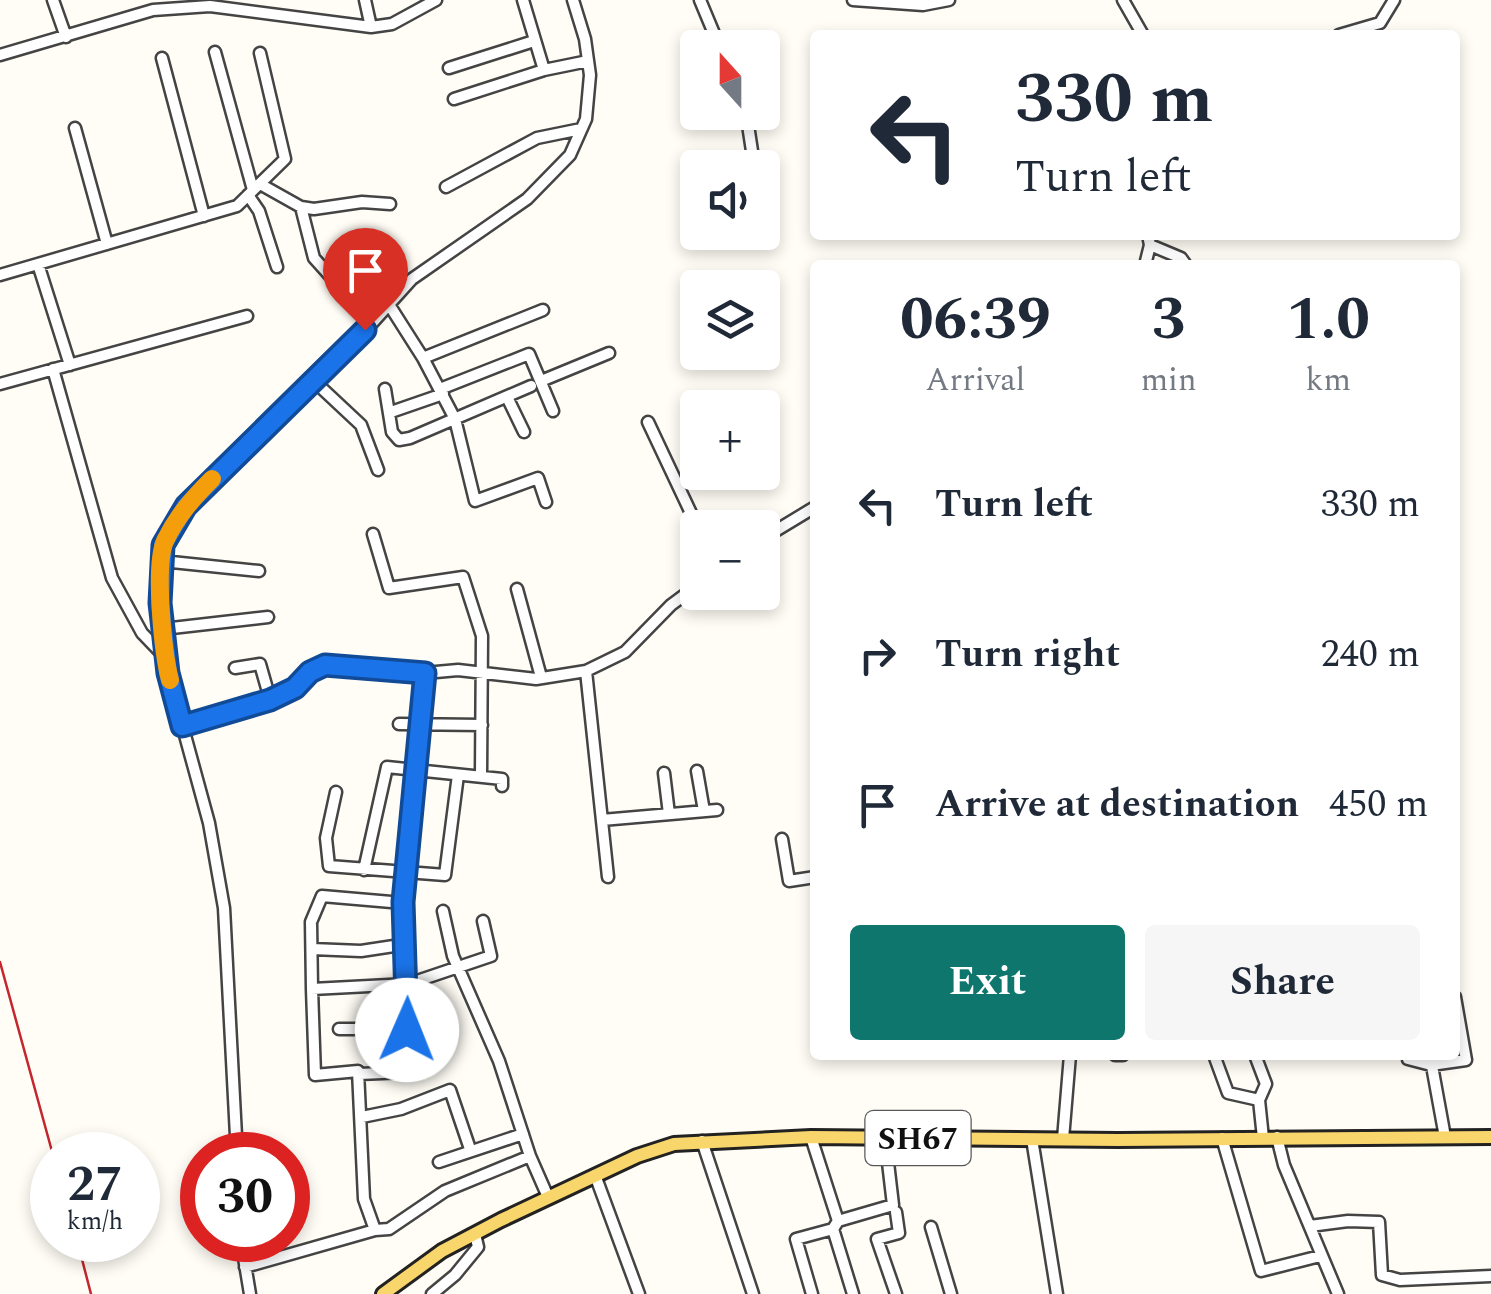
<!DOCTYPE html>
<meta charset="utf-8">
<style>
body{margin:0;font-family:Spectral,serif;background:#f6f6f7;color:#1f2937;height:100vh;display:flex;flex-direction:column;font-size:38px;white-space:nowrap}
*{box-sizing:border-box;margin:0}
p{font-size:32px;color:#747a83}
.icon{flex:none;width:55px;height:55px;fill:none;stroke:currentColor;stroke-width:2;stroke-linecap:round;stroke-linejoin:round}
.map{position:relative;flex:1;overflow:hidden}
.details{position:absolute;left:810px;top:260px;width:650px;height:800px;display:flex;flex-direction:column;background:#fff;border-radius:10px;box-shadow:0 5px 15px #0003}
.details>*{flex:none}
.top-card{position:absolute;left:810px;top:30px;width:650px;height:210px;border-radius:10px;box-shadow:0 5px 15px #0003;background:#fff;color:#1f2937;overflow:hidden}
.needle{width:65px;rotate:339deg}
.tools{position:absolute;left:680px;top:30px;display:grid;gap:20px}
.tools a{display:grid;place-items:center;width:100px;height:100px;border-radius:10px;background:#fff;box-shadow:0 5px 15px #0003;font-size:50px}
.speed{position:absolute;left:30px;top:1132px;display:flex;gap:20px;font-size:50px;font-weight:700;text-align:center}
.speed>*{display:grid;place-content:center;width:130px;height:130px;border-radius:50%;background:#fff;box-shadow:0 5px 15px #0003;line-height:1}
.speed small{font-size:25px;font-weight:400}
.speed .limit{border:15px solid #d22;background:#fff;color:#111}
.pin{position:absolute;display:grid;place-items:center;width:85px;height:85px;color:#fff;margin:-102px -42px;border-radius:50% 50% 50% 0;rotate:-45deg;box-shadow:0 0 10px #0007}
.pin .icon{rotate:45deg}
.me{position:absolute;width:110px;margin:-55px;rotate:1deg;stroke-linejoin:round;filter:drop-shadow(0 0 8px #0008)}
.turn{display:flex;align-items:center;gap:35px;height:210px;padding:0 40px;font-size:45px}
.turn .icon{width:130px;height:130px;stroke-width:2.5}
.turn b{display:block;font-size:70px;line-height:85px}
.eta{display:flex;justify-content:space-evenly;align-items:center;height:170px;text-align:center}
.eta b{font-size:60px;font-weight:700;line-height:70px}
.button{display:flex;gap:20px;margin-top:auto;padding:20px 40px}
.button a{flex:1;height:115px;border-radius:10px;background:#0f766e;color:#fff;font-size:40px;font-weight:700;line-height:115px;text-align:center}
.button a+a{background:#f6f6f7;color:#1f2937}
ul{padding:0;list-style:none}
li{display:flex;align-items:center;gap:30px;height:150px;padding:0 40px}
li div{flex:1}
li b{display:block;font-size:38px}
li em{font-style:normal}
.map>svg:first-child{display:block}
.lines{fill:none;stroke-linecap:round;stroke-linejoin:round}
.minor-casing{stroke:#444;stroke-width:15}
.major-casing{stroke:#222;stroke-width:18}
.minor{stroke:#fff;stroke-width:10}
.major{stroke:#f9d66b;stroke-width:12}
.rail{stroke:#c4262e;stroke-width:2.5}
.route-casing{stroke:#114b97;stroke-width:25}
.route{stroke:#1a73e8;stroke-width:18}
.slow{stroke:#f59e0b;stroke-width:18}
.labels{text-anchor:middle;stroke-width:10;stroke-linejoin:round;paint-order:stroke}
.shield{fill:#fff;stroke:#585858;stroke-width:2.5}
.shield-label{font-size:32px;font-weight:bold;fill:#111}
</style>
<div class="map">
<svg width="1491" height="1294" viewBox="0 0 1491 1294">
<rect width="100%" height="100%" fill="#fffdf5"/>
<g class="lines">
<defs>
<path id="minor" d="M53,0l13,37
M365,0l6,27
M523,0l21,70
M700,0l20,48
M853,0l70,5 26,-5
M1123,0l20,35
M1339,35l41,-12 14,-23
M215,52l38,138
M0,55l153,-45 57,-4 161,21 21,-3 44,-24
M162,58l42,158
M449,68l85,-27
M454,99l90,-29 44,-9
M746,112l6,39
M75,128l32,116
M260,184l41,23 13,51 27,30
M446,187l91,-49 44,-9
M248,195l11,16 18,56
M301,207l13,2 48,-7 28,2
M1150,245l31,13 5,7
M38,264l32,101
M1145,265l5,-20 -2,-10
M0,275l237,-69 48,-47 -25,-106
M388,303l35,55 32,61 20,82 63,-23 8,24
M423,358l120,-48
M53,369l59,209 30,55 24,25
M314,381l47,44 17,45
M541,381l68,-28
M0,384l247,-68
M385,389l7,43 7,8 11,-2 121,-52
M440,389l89,-35 24,57
M507,397l17,35
M391,412l52,-18
M648,422l50,106
M716,528l8,-5 3,5
M373,534l16,54 74,-11 19,59 -1,140
M762,539l53,-32
M162,561l97,10
M517,589l24,88
M163,629l105,-12
M235,668l25,-4 10,35
M586,671l22,206
M399,724l83,1
M183,727l87,-28 25,-11 15,-16 15,-7 21,-1 79,9 33,-3 78,9 50,-8 39,-19 46,-47 27,-20
M697,771l7,40
M664,773l5,41
M336,792l-10,46 3,28 116,9 13,-100
M602,820l115,-10
M782,839l7,42 26,-4
M364,870l23,-103 115,12v7
M403,903l-81,-7 -11,26 1,67 96,-5 83,-28 -8,-35
M443,911l10,45 46,105 31,95 18,41
M312,949l49,2 46,-7
M312,989l3,86 43,-4 6,128 11,31
M339,1029h68
M1115,1055h8
M1214,1055l14,38 31,7
M1255,1055l11,29 -7,16 4,38
M1408,1055v4l23,6 35,-5 -11,-63
M1430,1055l15,82
M359,1074l47,-2 2,-88 -5,-81 22,-230
M362,1117l39,-8 49,-19 20,59
M811,1137l27,84
M1277,1137l7,28 54,129
M1222,1138l39,133 59,-15
M1032,1139l25,155
M1063,1139l7,-84
M702,1141l51,153
M237,1155l-13,-247 -15,-85 -41,-150 -7,-70 2,-58 22,-39 180,-175 47,-52 115,-80 43,-44 16,-36 4,-44 -5,-36 -12,-39
M439,1162l84,-28
M595,1175l44,119
M896,1212l3,21 -22,6 19,55
M1310,1226l38,-5 31,1 3,53 18,5 91,-4
M931,1227l20,67
M833,1229l20,65
M241,1240l9,54
M245,1267l130,-37 14,-1 56,-38 85,-35
M432,1294l23,-19 23,-28 -3,-13
M812,1294l-16,-55 37,-10 5,-8 55,-16 -8,-68"/>
<path id="major" d="M383,1294l59,-43 59,-31 136,-64 37,-12 137,-7 307,3 373,-3"/>
</defs>
<use href="#minor" class="minor-casing"/>
<use href="#major" class="major-casing"/>
<use href="#minor" class="minor"/>
<use href="#major" class="major"/>
<path class="rail" d="M0,962l53,193
M77,1240l14,54"/>
</g>
<g class="lines">
<defs>
<path id="route" d="M365,330l-179,176 -23,39 -3,58 3,26 5,44 14,53 88,-26 25,-12 15,-16 15,-7 100,8 -22,229 4,128"/>
</defs>
<use href="#route" class="route-casing"/>
<use href="#route" class="route"/>
<path class="slow" d="M170,680c-7,-27 -16,-114 -5,-139 12,-25 28,-43 47,-62"/>
</g>
<g class="labels">
<rect class="shield" x="865.5" y="1111" width="105" height="54" rx="8"/>
<g class="shield-label">
<text x="918" y="1149">SH67</text>
</g>
</g>
</svg>
<div class="tools">
<a><svg class="needle" viewBox="-14 -14 28 28"><path d="M0-13l5 13h-10z" fill="#e53935"/><path d="M0 13l5-13h-10z" fill="#747a83"/></svg></a>
<a><svg class="icon" aria-label="sound" viewBox="0 0 24 24"><path d="M4 9h4l5-4v14l-5-4H4zM17 9q2 3 0 6"/></svg></a>
<a><svg class="icon" aria-label="layers" viewBox="0 0 24 24"><path d="M12 4l9 5-9 5-9-5zM3 14l9 5 9-5"/></svg></a>
<a>+</a>
<a>−</a>
</div>
<div class="speed"><div>27<small>km/h</small></div><div class="limit">30</div></div>
<div class="pin" style="left:365px;top:330px;background:#d93025"><svg class="icon" aria-label="arrive" viewBox="0 0 24 24"><path d="M6 21V4h12l-3 4 3 4H6"/></svg></div>
<svg class="me" style="left:407px;top:1030px" viewBox="-20 -20 40 40"><circle r="19" fill="#fff"/><path d="M0-13L10 11 0 6-10 11z" fill="#1a73e8"/></svg>
<div class="top-card">
<div class="turn"><svg class="icon" aria-label="left" viewBox="0 0 24 24"><path d="M17 20v-9H6M10 6l-5 5 5 5"/></svg><div><b>330 m</b>Turn left</div></div>
</div>
<section class="details">
<div class="eta">
<div><b>06:39</b><p>Arrival</p></div>
<div><b>3</b><p>min</p></div>
<div><b>1.0</b><p>km</p></div>
</div>
<ul>
<li><svg class="icon" aria-label="left" viewBox="0 0 24 24"><path d="M17 20v-9H6M10 6l-5 5 5 5"/></svg><div><b>Turn left</b></div><em>330 m</em></li>
<li><svg class="icon" aria-label="right" viewBox="0 0 24 24"><path d="M7 20v-9h11M14 6l5 5-5 5"/></svg><div><b>Turn right</b></div><em>240 m</em></li>
<li><svg class="icon" aria-label="arrive" viewBox="0 0 24 24"><path d="M6 21V4h12l-3 4 3 4H6"/></svg><div><b>Arrive at destination</b></div><em>450 m</em></li>
</ul>
<div class="button"><a>Exit</a><a>Share</a></div>
</section>
</div>
